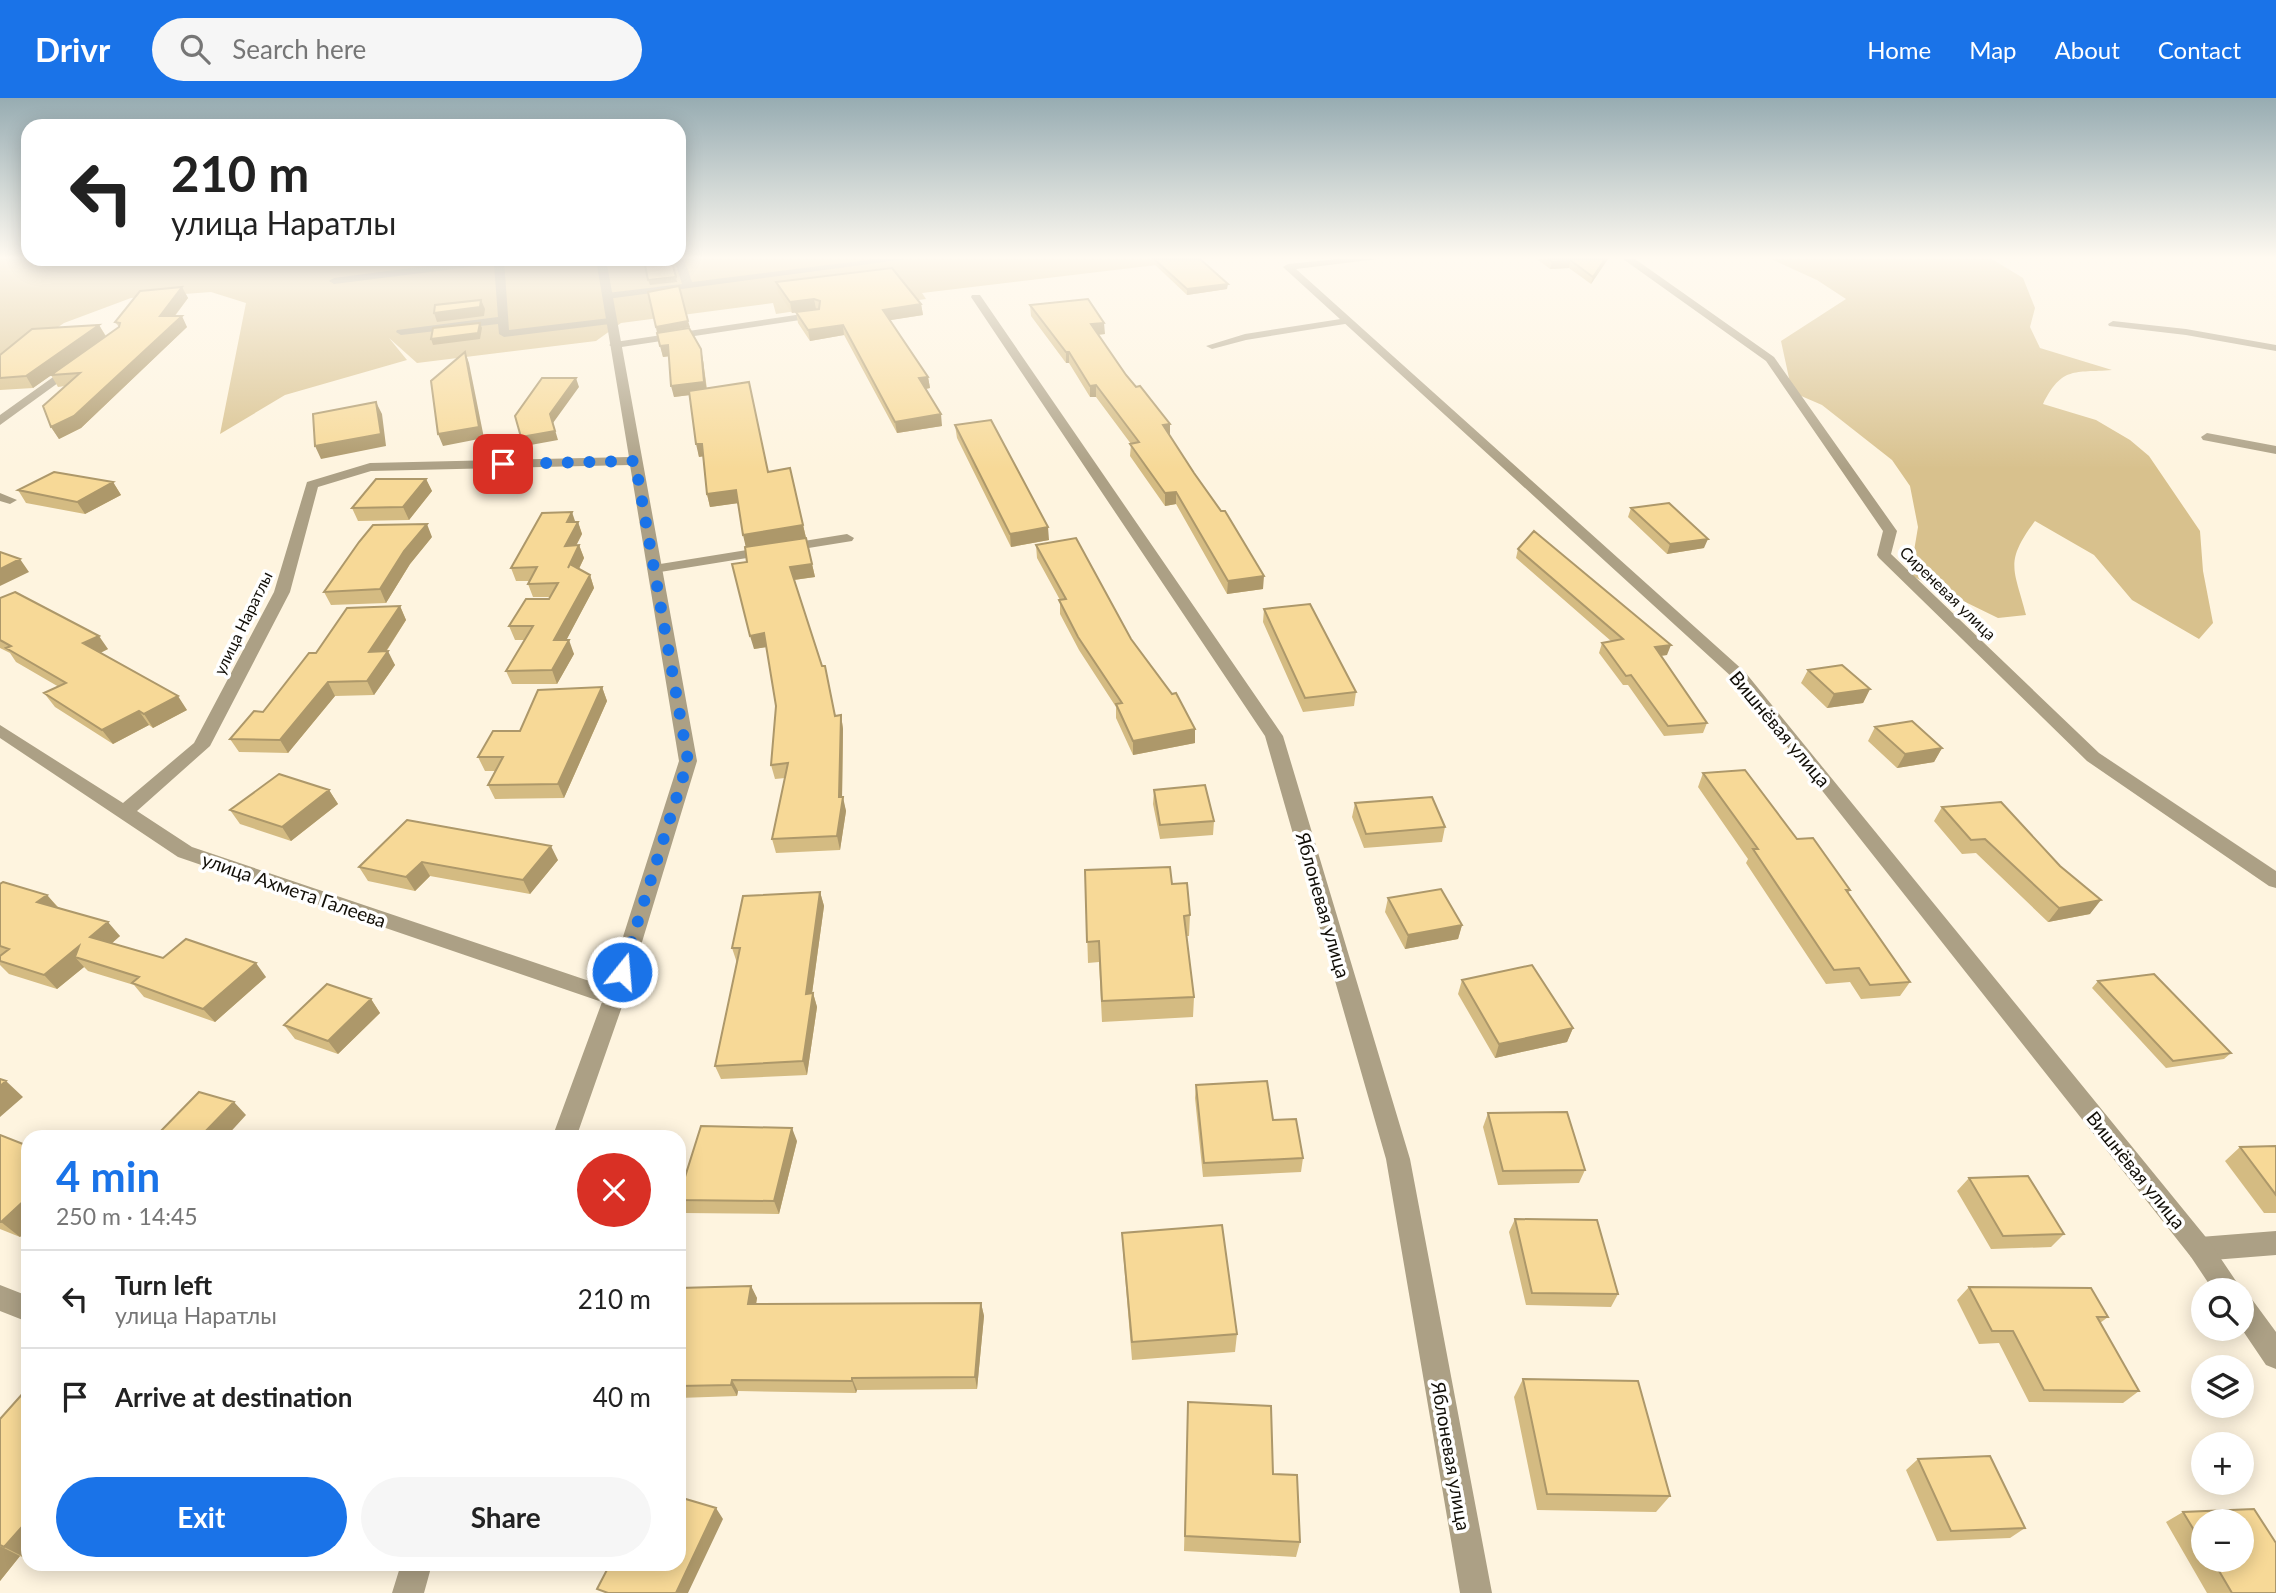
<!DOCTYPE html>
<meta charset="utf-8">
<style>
body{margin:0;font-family:Lato,sans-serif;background:#f6f6f6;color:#222;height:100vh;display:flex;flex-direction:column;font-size:26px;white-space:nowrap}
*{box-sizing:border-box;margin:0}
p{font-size:23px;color:#767676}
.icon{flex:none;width:38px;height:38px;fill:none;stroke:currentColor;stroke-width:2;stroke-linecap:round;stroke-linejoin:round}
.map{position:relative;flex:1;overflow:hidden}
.details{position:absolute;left:21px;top:1032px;width:665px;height:441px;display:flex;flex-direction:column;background:#fff;border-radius:21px;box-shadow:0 4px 18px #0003}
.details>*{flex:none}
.guide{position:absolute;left:21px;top:21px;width:665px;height:147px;border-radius:21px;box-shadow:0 4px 18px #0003;background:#fff;color:#222;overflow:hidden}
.buttons{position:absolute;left:2191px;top:1180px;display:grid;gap:14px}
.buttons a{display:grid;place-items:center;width:63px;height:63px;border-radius:50%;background:#fff;box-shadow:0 4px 18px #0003;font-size:35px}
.pin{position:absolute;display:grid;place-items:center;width:60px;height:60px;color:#fff;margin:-30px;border-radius:14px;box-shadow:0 4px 10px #0006}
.me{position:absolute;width:77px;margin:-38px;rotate:17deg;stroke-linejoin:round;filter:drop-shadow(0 0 5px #0008)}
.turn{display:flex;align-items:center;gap:24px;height:147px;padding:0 35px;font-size:32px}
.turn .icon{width:91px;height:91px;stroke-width:2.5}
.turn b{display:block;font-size:49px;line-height:60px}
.round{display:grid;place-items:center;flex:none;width:74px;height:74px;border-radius:37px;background:#f6f6f6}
.summary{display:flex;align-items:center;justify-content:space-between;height:119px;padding:0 35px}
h1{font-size:42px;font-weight:700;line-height:52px;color:#1a73e8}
.cta{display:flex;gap:14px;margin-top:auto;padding:14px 35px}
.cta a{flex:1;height:80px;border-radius:42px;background:#1a73e8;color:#fff;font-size:28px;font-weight:700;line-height:80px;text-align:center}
.cta a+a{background:#f6f6f6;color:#222}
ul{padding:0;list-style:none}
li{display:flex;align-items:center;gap:21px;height:98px;padding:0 35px;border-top:2px solid #e0e0e0}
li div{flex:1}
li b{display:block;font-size:26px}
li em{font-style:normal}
header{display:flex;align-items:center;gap:42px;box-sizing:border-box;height:98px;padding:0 35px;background:#1a73e8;color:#fff}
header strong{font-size:33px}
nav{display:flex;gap:38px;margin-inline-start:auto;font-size:24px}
.search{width:490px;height:63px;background:#f6f6f6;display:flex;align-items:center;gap:18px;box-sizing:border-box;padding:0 24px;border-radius:38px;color:#767676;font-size:26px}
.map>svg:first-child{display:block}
.green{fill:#d8c18d}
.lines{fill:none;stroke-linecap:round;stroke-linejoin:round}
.service{fill:#aca085;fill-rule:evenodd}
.minor{fill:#aca085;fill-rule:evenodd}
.wall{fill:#d4bb82;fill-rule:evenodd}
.shaded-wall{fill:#ad986a}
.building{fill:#f7d997;stroke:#ad986a;stroke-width:2}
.route{stroke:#1a73e8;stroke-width:12;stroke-dasharray:0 21.6}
.labels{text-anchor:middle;stroke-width:7;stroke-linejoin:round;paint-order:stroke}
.far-street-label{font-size:16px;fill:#120f08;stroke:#fff}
.street-label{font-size:19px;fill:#120f08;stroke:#fff}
</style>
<header>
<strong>Drivr</strong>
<div class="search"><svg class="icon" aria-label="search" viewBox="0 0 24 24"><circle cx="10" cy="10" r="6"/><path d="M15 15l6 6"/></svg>Search here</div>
<nav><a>Home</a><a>Map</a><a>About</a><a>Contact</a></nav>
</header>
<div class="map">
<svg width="2276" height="1495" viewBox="0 0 2276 1495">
<rect width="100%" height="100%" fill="#fef4df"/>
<path class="green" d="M0,161h1207l-285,34 4,6 -86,12 -4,-6 -60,9 -3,-11 -152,20 -25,18 -179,22 -28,-25 18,22 -122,35 -65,39 26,-131 -35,-11 -80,6 -67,25 -64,44z
M1771,161h221l31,19 12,30 -5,19 10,21 72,22c-38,3 -50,-4 -69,34l53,16 34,20 19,16 51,75 3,40 10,52 -14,16 -67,-39 -38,-45 -59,-34c-31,42 -21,47 -9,94l-28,3 -88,-43 8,-48 -8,-41 -18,-26 -70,-55 -30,-13 -11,-51 65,-42 -29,-19z"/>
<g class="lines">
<path class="service" d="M480,161h24l5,71 101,-12 5,3 -5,3 -106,13 -5,-3 -1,-10 -97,11 -5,-3 1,-2 101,-13 -4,-53 -160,20 -5,-3 5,-3z
M674,161h10l8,23 183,-23h32l-300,40 -5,-3 5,-3 75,-9z
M816,214l4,1v4l-205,31 -6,-3 6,-3z
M1347,220l4,1v4l-105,17 -34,9 -6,-3 39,-12z
M2113,223l73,8 90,16v6l-90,-16 -77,-9 -1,-2z
M2207,335l69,13v8l-73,-14 -2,-3z
M0,395l17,7 -7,4 -10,-3z
M847,436l7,4 -2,3 -198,32 -7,-4 7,-4z
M2276,1133v24l-76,6 -9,-4 -4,-8 4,-8 9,-4z"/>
<path class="minor" d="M596,161h10l91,502 -72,237 -49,140h-24l50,-136 -424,-145 -178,-119v-13l123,78 71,-60 80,-151 33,-110 63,-19 259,-6zM630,367l49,296 -72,226 -415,-140 -55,-36 73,-65 80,-154 28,-105 53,-16z
M1337,161h41l-82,10 449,403 464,569 33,49v1l-29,-1 -22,-33 -458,-579 -450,-411 5,-3z
M1623,161h12l139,98 123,174 -6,23 208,199 177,118v17l-7,-2 -182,-125 -208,-203 -2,-3 6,-24 -117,-170z
M972,197h8l303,441 127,423 82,434h-32l-74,-434 -121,-423 -294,-439z
M70,267l10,2 -80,58v-10z
M0,1187l28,11v26l-28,-11z
M2242,1196l9,4 25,34v37l-10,-4 -25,-37z
M401,1466h31l-8,29h-32z"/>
</g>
<path class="wall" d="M1149,161h51l27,30 -40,6z
M1537,161h71l-17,25 -22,-16 -19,1z
M776,184l145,22 2,11 -33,5 38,57 2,11 -5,1 17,37 -45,7 -53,-98 -34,6 -12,-18 -2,-11 20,-3 -24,4 -14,-21z
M182,189l6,11 -13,18 12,11 -106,101 -22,11 -8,-12 14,-41 -7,1 -7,-12 -18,13 -33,2v-35l99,-30 7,11 13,-9 -4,-5z
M648,194l42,35 -23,4 36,29 4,29 61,83 22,-4 25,109 -21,3 41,136 6,-1 2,14 -1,68 4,14 -6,39 -64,3 -4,-14 13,-61 -10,1 -4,-14 5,-59 -10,-59 -12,2 -8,-102 -8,-44 -28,4 -3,-13 -4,-38 -4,1 -10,-62 -15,2 -5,-41 -6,1z
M1030,207l75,29 -7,1 72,101 93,153 -36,5 -51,-90 -11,2 -35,-50 1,-12 -35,-47h-6l-21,-34h-3l-35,-47z
M955,327l94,115 -38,7 -54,-109z
M426,381l6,12 -23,29 -51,1 -6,-13z
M113,384l8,13 -36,19 -59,-11 -8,-13z
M1631,410l73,40 -37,6 -39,-37z
M578,424l4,12 -6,12 3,-1 5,13 -5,11 11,6 4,13 -28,52 8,14 -17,30h-45l-6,-13 19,-31h-10l-6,-14 41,-29h-17l-5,-13 2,-3h-14l-5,-13z
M432,439l-22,27 -24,39 -55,2 -7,-13z
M1036,447l95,94 64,90v14l-62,12 -17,-37v-11l-37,-57 -19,-36v-14l-23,-42z
M1518,451l149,106 -7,1 47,67 -4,10 -39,3 -36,-51h-5l-24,-32 3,-10 9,-2 -95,-83z
M0,500l108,51 -8,4 87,57 -34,18 -4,-3 -36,19 -58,-37 -11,-14 15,-6 -43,-25 -6,-9 -10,-5z
M400,508l6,14 -20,32 9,13 -21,30 -39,1 -47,57 -49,-1 -9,-13 33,-27 53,-59z
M1264,511l92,83 -2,14 -51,6 -40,-90z
M1808,572l62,19 -7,14 -36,5 -26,-25z
M602,589l5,14 -43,97 -69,1 -7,-14 7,-14h-10l-7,-14 42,-26z
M1875,629l67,21 -8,14 -37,6 -29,-27z
M1703,675l94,66 53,51 -2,4 62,88 -10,14 -39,3 -11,-17 -24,2 -80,-121 2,-4 -50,-72z
M329,692l9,14 -47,37 -51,-17 -10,-14z
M1154,692l60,31 -1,14 -53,4 -7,-35z
M1355,705l90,24 -3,15 -78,6 -12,-31z
M1942,709l148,107 -42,8 -72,-69 -14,1 -28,-33z
M407,722l151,40 -28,34 -100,-18 -15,15 -47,-10 -9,-14z
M1085,772l87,14 18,31 -1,21h-3l8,61 -1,20 -91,5 -3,-60 -11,1z
M0,786l47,11 11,12 62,29 -8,7 51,15 103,19 -51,45 -71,-25 -10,-12 -46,-14 -4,-4 -27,22 -48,-15 -9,-9z
M820,794l4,14 -12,87h1l4,14 -10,68 -86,4 -6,-13 22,-103 -5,-15z
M1388,800l74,27 -4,14 -53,10 -20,-37z
M1462,882l111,48 -6,14 -72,16 -37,-64z
M2098,883l133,72 -7,6 -58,9 -74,-80z
M371,901l9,14 -42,41 -43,-15 -11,-14z
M1196,987l77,35 30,38 -2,14 -98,5 -8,-79z
M1488,1015l97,57 -6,13 -81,2 -15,-58z
M0,1037l28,11v83l-8,8 -20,-8z
M797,1043l-18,73 -95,-1 -5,-11v-6z
M2276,1048v67h-12l-39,-52 15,-14z
M1969,1080l95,56 -13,13 -60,2 -34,-58z
M1515,1121l103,75 -7,13 -85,-2 -17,-73z
M1122,1135l115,101 -2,18 -103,8 -9,-108z
M751,1188l6,12 -1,6 225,-1 3,13 -7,73 -120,1 -1,3 -118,-2 -1,5 -58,2v-110z
M1969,1189l139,30 -8,6 39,68 -16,12 -94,-1 -30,-59 -20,1 -22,-44z
M1523,1281l147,117 -14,16 -119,-2 -23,-113z
M28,1294v168l-8,-4 -20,25v-162z
M1188,1304l85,72 27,68 -4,15 -112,-6z
M1918,1361l107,69 -15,10 -73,3 -31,-71z
M2254,1411l22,34v50h-69l-41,-71 17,-10zM2203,1423h39v38h-39z"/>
<path class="shaded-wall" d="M1605,161h3l-17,25 2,-7z
M1570,162l-1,8 -19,1 2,-7z
M676,179l1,5 -27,3 -2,-5z
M1228,186l-1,5 -40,6v-6z
M182,189l6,11 -22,29 -6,-11z
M814,201l2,10 -24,4 -2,-11z
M481,202l4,9 -1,7 -47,6 -3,-9z
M921,206l2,11 -38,6 -2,-11z
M182,218l5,11 -106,101 -22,11 -8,-12z
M688,223l2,6 -33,6 -1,-6z
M480,225l2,5 -2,11 -47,6 -2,-6z
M1104,225l1,11 -13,1 -1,-11z
M99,227l7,12 -73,51 -7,-12z
M843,227l1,10 -34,6 -2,-11z
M668,247l3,11 -8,1 -3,-11z
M701,251l2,11 4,33 -33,4 -3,-11z
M465,254l4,11 15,75 -41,8 -5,-12z
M1066,254h3v11h-3z
M928,279l2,11 -10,2 -1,-12z
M576,280l3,9 -26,36 5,17 -33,6 -4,-9 29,-23z
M1096,287v12h-6v-11z
M376,304l6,12 4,32 -65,13 -6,-13z
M941,316l1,12 -45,7 -2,-11z
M1170,326v12l-7,-11z
M696,346h6l3,12 -6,1z
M426,381l6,12 -23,29 -6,-13z
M113,384l8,13 -36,19 -8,-12z
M736,392l3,13 -29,4 -3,-13z
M1176,394v12l-11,2v-13z
M572,414l4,12 2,-2 4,12 -13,25 -4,-13 2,-24z
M427,426l5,13 -22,27 -24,39 -6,-14 24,-38z
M803,427l3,13 -60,10 -3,-13z
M1048,429l1,13 -38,7 -1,-13z
M1708,441l-4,9 -37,6 3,-10z
M579,447l5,13 -11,23 -5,-13z
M20,461l9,13 -29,14v-17z
M812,466l3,13 -22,3 -3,-13z
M590,477l4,13 -35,66 -5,-14z
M1264,478l-1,13 -36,5 1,-13z
M400,508l6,14 -29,45 -8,-13z
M764,535l3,14 -13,2 -4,-13z
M99,538l9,13 -16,8 -9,-14z
M569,542l5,14 -17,30 -5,-14z
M1671,547l-4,10 -16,2 4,-10z
M388,553l7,14 -21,30 -7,-14z
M328,584l7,14 -47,57 -8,-13z
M602,589l5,14 -43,97 -6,-14z
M1870,591l-7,14 -36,5 7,-14z
M178,598l9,14 -34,18 -9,-14z
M139,613l10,14 -36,19 -11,-14z
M841,617l2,14 -1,70 1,-2 3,14 -6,39 -3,-14z
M1195,631v14l-62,12v-14z
M1942,650l-8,14 -37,6 8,-14z
M329,692l9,14 -47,37 -9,-14z
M551,748l7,14 -28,34 -7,-14z
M422,764l8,14 -15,15 -9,-14z
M820,794l4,14 -14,102 -4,-14z
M47,797l12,14 -22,-7z
M2101,802l-11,14 -42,8 11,-14z
M108,824l12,14 -17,15 -13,-14z
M1462,827l-4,14 -53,10 3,-14z
M79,848l-4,11 9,10 -27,22 -13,-14z
M256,865l10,14 -51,45 -12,-13z
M813,895l4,14 -10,68 -4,-14z
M371,901l9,14 -42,41 -10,-13z
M1573,930l-6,14 -72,16 4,-14z
M6,983l17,16 -23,20v-31z
M234,1004l12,13 -21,23h-26z
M792,1030l5,13 -18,73 -5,-13z
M28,1099v32l-8,8 -19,-15z
M751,1188l6,12 -3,18 -6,-12z
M981,1205l3,13 -7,73 -2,-12z
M852,1280l5,12 -1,3 -4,-12z
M732,1282l6,11 -1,5 -6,-11z
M716,1410l7,11 -35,74h-12z
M28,1422v39l-24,-12z
M0,1448l20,10 -20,25z"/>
<path class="building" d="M1154,161h46l28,25 -41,5z
M1549,161h56l-12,18 -23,-17 -18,2z
M672,164l4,15 -28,3 -3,-15z
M892,170l29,36 -38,6 45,67 -9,1 22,36 -46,8 -52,-97 -35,5 -12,-18 23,-3 1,-8 -6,-2 -24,3 -14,-20z
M679,188l9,35 -32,6 -8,-35z
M182,189l-22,29h22l-108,100 -23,11 -8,-21 37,-33 -29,2 68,-48 1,-4 -5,-1 25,-31z
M1088,201l16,24 -13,1 35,51 10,12 4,-1 30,38 -7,1 31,48 27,38h4l39,65 -36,5 -52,-89 -11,1 -35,-49 9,-2 -43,-57 -6,1 -21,-34h-3l-36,-47z
M481,202l-1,7 -46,6 1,-8z
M480,225l-2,10 -47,6 2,-11z
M99,227l-73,51 -26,2v-23l32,-26z
M689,230l12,21 3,33 -33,4 -3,-41 -8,1 -3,-13z
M465,254l14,75 -41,7 -7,-53z
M542,280h34l-26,36 5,17 -34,6 -6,-21z
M749,284l19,90 22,-4 13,57 -60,10 -7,-45 -29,4 -5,-50h-6l-7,-53z
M376,304l5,32 -66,12 -2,-32z
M991,322l57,107 -38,7 -55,-109z
M54,374l59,10 -36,20 -59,-12z
M376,381h50l-23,28 -51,1z
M1669,405l39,36 -38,5 -39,-36z
M572,414l-5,10h11l-13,24 14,-1 -11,23 2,-4 20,11 -36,65h15l-17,30 -46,1 27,-45h-24l17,-27h23l9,-16 -30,1 9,-17 -26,1 31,-55z
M427,426l-23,27 -24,38 -56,3 35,-50 14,-17z
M1534,433l137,114 -16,2 52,76 -39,3 -37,-51 -5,1 -24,-33 21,-4 -105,-90z
M806,440l6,26 -22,3 32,99h3l10,50 6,-1 -2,82h4l-6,39 -65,3 16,-76 -17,2 5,-59 -12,-73 -14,3 -18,-72 15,-2 -2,-15z
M1076,440l55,101 41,55 4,-1 19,36 -62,12 -17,-37 6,-1 -44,-66 -19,-37 7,-1 -30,-54z
M0,454l20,7 -20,10z
M15,494l84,44 -16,7 95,53 -34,18 -5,-3 -37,19 -58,-37 22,-10 -60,-35 5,-2 -11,-6v-42z
M1310,506l46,88 -51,6 -41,-89z
M400,508l-31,46 19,-1 -21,30 -39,1 -48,58 -50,-1 24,-28 9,1 46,-59h7l31,-45z
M1842,567l28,24 -36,5 -26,-24z
M602,589l-44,97 -70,1 15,-28h-25l15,-26h27l18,-41z
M1912,623l30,27 -37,6 -30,-27z
M1745,672l52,69 16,-1 37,52h-4l64,92 -40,3 -11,-17 -25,2 -81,-121h5l-55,-76z
M279,676l50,16 -47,37 -52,-17z
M1205,687l9,36 -54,4 -6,-35z
M1432,699l13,30 -79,7 -11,-31z
M2001,704l59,64 41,34 -42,8 -74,-69 -14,1 -29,-33z
M407,722l144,26 -28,34 -101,-18 -16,15 -47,-10z
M1170,769l2,17 15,-1 3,32 -6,1 10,81 -92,4 -3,-60 -12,1 -2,-72z
M3,784l44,13 -10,7 71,20 -18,15 73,21 23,-19 70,24 -53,46 -71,-26 7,-6 -64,-20 4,-11 -35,29 -44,-14v-5l9,-7 -9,-3v-62z
M1441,791l21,36 -54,10 -20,-37z
M820,794l-14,102 7,-1 -10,68 -88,5 25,-118h-8l11,-52z
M1532,867l41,63 -74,16 -37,-64z
M2154,876l77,79 -58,8 -75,-80z
M327,886l44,15 -43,42 -44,-16z
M0,981l6,2 -6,5z
M1267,983l6,39 23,-1 7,39 -99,5 -8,-78z
M199,994l35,10 -35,36h-45z
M1567,1014l18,58 -82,1 -15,-58z
M701,1028l91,2 -18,73 -95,-1v-4z
M0,1037l28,11v51l-27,25h-1z
M2276,1048v49l-36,-48z
M2028,1078l36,58 -61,2 -34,-58z
M1515,1121l82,1 21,74 -86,-1z
M1222,1127l15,109 -105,8 -10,-109z
M751,1188l-3,18 233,-1 -6,74 -123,1v3l-120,-1 -1,5 -52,1v-98z
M1969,1189l122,1 17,29h-11l42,74 -95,-1 -31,-59h-21z
M1523,1281l115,2 32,115 -123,-2z
M25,1293l3,1v128l-24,27 -4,-2v-126z
M1188,1304l83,4 2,68 24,1 3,67 -115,-6z
M1990,1358l35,72 -74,3 -33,-72z
M679,1399l37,11 -40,85h-68l-11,-4 13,-25h69z
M2254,1411l22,34v50h-44l-20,-34h30v-38h-39v24l-20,-33z"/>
<linearGradient id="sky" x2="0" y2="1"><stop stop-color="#97acb2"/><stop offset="0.43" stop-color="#fffaf1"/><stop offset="1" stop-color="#fffaf1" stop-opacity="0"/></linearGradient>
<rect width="2276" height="371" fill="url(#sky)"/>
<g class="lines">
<path class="route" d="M503,366l132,-3 53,300 -66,211"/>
</g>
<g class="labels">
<g class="far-street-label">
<text transform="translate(1948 495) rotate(44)" y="6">Сиреневая улица</text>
<text transform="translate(243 525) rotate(-64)" y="6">улица Наратлы</text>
</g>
<g class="street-label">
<text transform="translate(1780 631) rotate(50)" y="7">Вишнёвая улица</text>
<text transform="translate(294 792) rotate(19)" y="7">улица Ахмета Галеева</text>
<text transform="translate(1323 807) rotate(74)" y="7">Яблоневая улица</text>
<text transform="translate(2136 1072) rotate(51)" y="7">Вишнёвая улица</text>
<text transform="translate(1451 1358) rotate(80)" y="7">Яблоневая улица</text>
</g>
</g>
</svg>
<div class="buttons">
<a><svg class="icon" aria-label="search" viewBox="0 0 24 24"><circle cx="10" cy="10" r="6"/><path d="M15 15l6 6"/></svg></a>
<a><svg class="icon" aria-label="layers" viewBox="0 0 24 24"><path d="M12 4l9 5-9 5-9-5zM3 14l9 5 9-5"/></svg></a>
<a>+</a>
<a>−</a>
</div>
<div class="pin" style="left:503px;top:366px;background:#d93025"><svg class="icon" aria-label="arrive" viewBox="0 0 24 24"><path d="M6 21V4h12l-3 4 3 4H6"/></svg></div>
<svg class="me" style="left:622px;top:874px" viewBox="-20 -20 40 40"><circle r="17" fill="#1a73e8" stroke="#fff" stroke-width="3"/><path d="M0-11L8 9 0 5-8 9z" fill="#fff"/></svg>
<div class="guide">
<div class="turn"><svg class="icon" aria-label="left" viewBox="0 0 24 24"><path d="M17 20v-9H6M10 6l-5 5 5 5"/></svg><div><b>210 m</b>улица Наратлы</div></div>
</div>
<section class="details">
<div class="summary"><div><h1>4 min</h1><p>250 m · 14:45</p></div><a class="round" style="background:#d93025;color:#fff"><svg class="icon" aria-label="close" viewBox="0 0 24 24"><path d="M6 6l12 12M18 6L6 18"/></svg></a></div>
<ul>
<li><svg class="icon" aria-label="left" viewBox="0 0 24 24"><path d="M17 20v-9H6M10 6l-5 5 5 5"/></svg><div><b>Turn left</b><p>улица Наратлы</p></div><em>210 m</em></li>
<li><svg class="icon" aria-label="arrive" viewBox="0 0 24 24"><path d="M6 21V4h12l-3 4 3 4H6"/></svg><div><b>Arrive at destination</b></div><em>40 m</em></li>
</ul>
<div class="cta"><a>Exit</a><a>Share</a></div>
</section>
</div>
